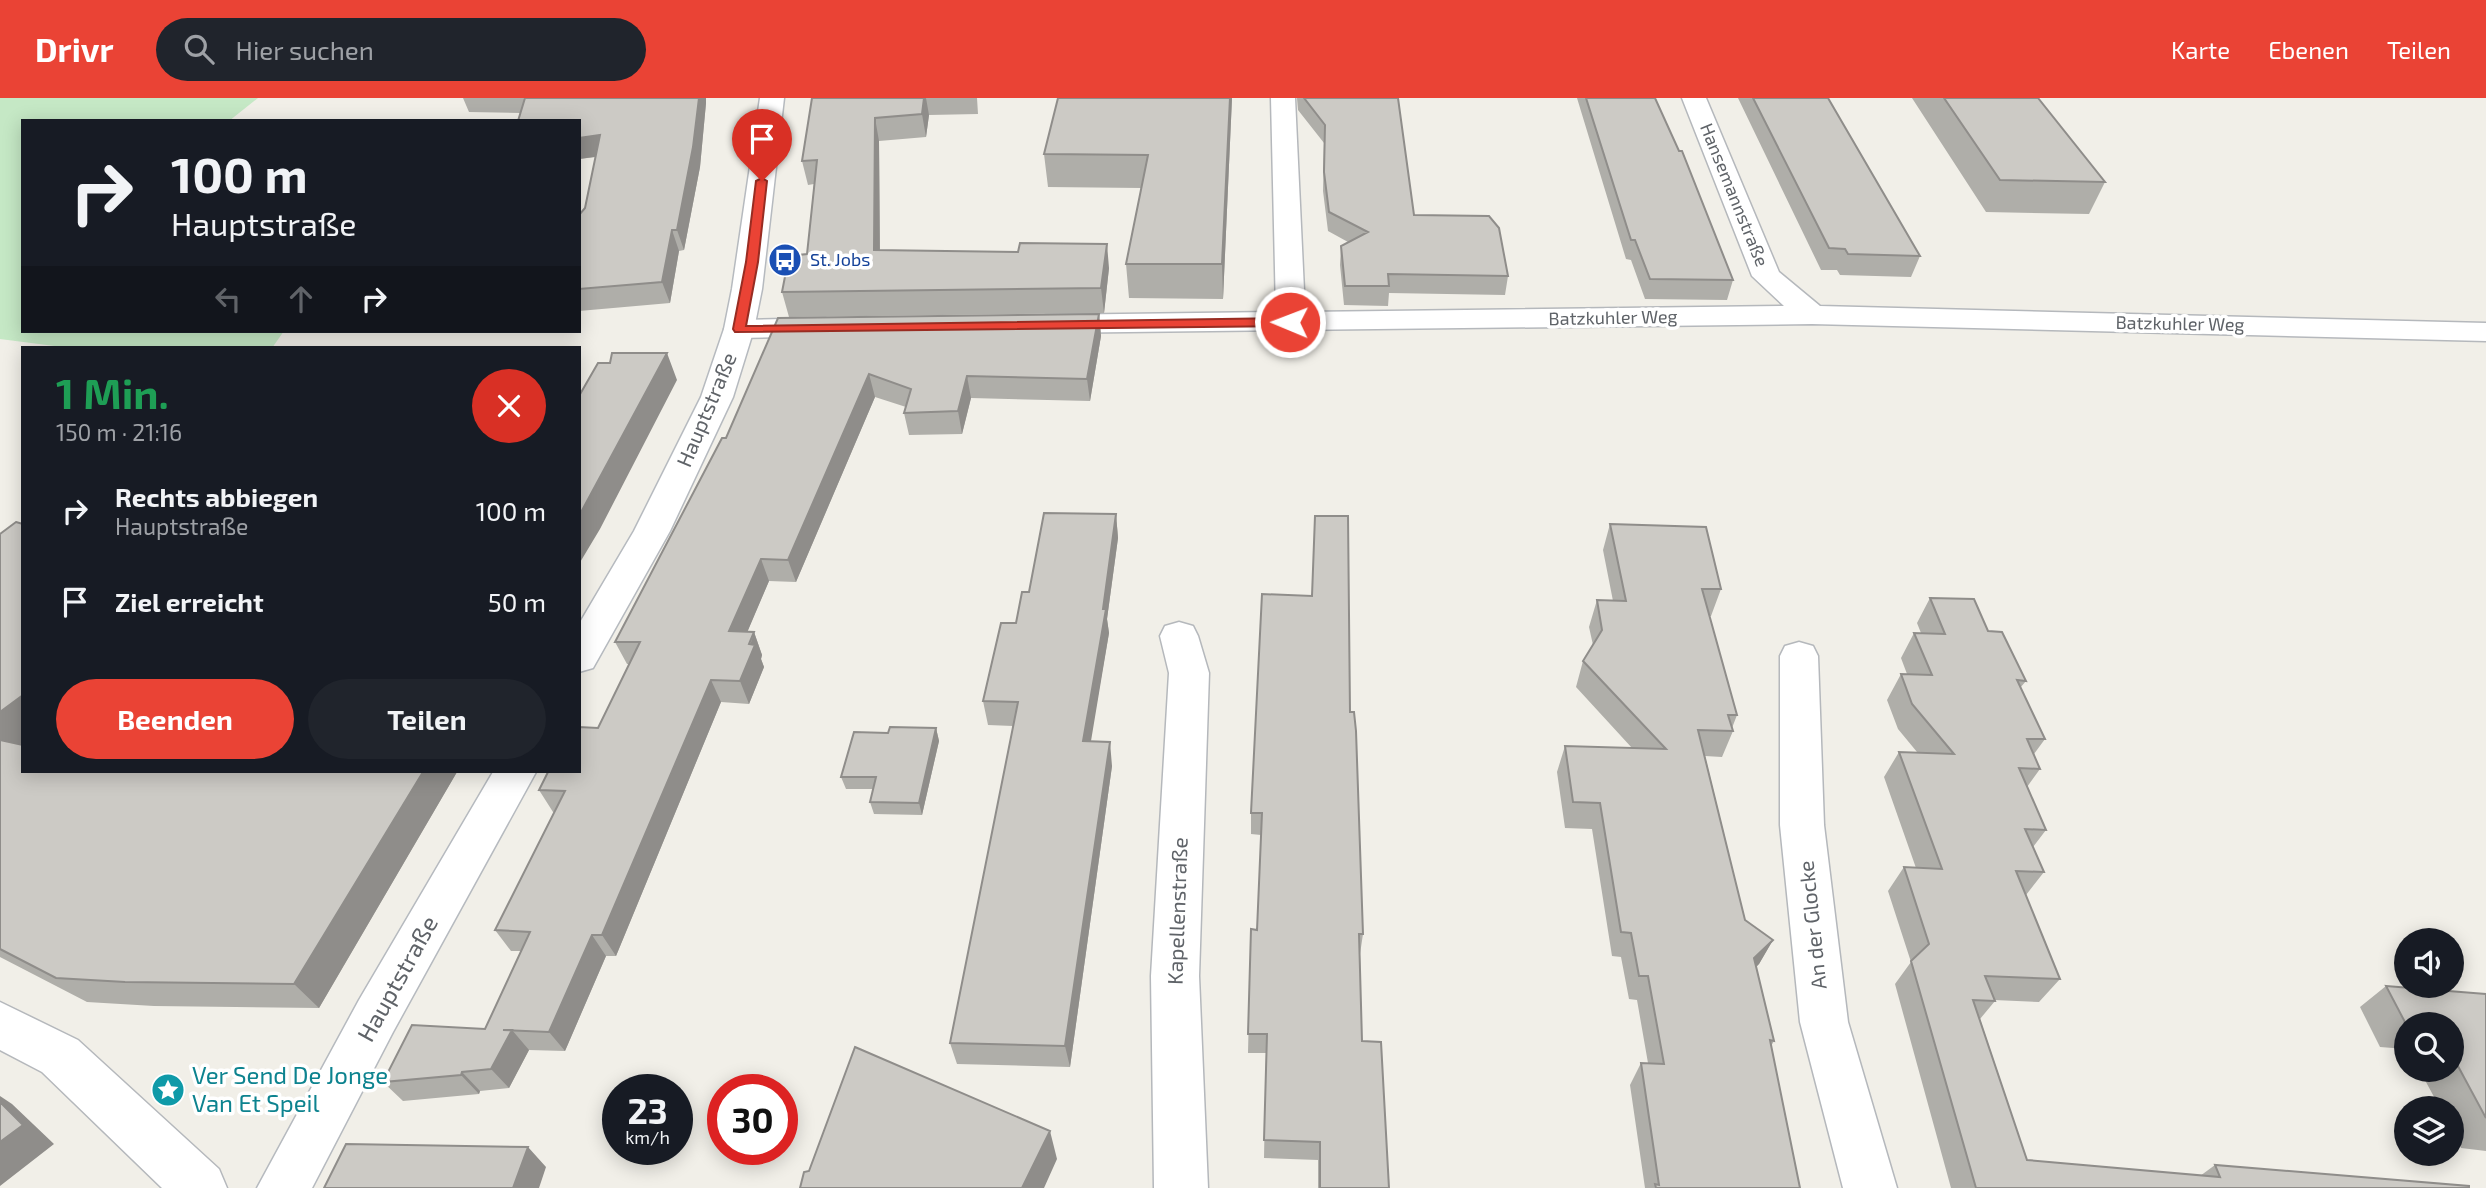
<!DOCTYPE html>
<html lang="de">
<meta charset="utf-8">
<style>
body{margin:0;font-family:"Exo 2",sans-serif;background:#20242c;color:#f1f3f6;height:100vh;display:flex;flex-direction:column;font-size:26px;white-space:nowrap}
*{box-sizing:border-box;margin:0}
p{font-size:23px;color:#9ea1a6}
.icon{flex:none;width:38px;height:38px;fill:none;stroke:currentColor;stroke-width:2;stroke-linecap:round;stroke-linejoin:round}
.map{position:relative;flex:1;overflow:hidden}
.sheet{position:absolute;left:21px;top:248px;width:560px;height:427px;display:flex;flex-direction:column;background:#171b24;border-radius:0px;box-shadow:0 4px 18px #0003}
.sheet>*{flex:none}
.guide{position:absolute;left:21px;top:21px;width:560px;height:214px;border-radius:0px;box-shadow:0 4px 18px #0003;background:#171b24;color:#f1f3f6;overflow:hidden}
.controls{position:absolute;left:2394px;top:830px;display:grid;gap:14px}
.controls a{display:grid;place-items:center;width:70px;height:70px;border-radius:50%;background:#171b24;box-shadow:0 4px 18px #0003;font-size:35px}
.speed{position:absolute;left:602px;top:976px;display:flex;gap:14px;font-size:35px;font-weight:700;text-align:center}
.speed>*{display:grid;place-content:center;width:91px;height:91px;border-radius:50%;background:#171b24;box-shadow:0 4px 18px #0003;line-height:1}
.speed small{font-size:18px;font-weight:400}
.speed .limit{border:10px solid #d22;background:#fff;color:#111}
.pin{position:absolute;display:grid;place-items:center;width:60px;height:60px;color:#fff;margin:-72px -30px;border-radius:50% 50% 50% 0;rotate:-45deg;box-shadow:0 0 7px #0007}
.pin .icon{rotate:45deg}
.me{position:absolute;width:77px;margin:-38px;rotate:271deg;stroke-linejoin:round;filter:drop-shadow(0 0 5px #0008)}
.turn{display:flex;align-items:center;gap:24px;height:147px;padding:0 35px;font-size:32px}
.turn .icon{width:91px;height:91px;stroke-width:2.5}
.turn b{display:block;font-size:49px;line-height:60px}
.lanes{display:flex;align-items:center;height:66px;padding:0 35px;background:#0003;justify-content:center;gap:35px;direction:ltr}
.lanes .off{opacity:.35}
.round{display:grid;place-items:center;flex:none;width:74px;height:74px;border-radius:37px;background:#20242c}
.summary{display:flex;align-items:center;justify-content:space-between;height:119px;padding:0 35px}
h1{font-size:42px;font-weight:700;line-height:52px;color:#1e9e55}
.button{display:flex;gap:14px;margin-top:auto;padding:14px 35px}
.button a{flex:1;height:80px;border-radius:42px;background:#ea4335;color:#fff;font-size:28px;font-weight:700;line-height:80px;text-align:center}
.button a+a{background:#20242c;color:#f1f3f6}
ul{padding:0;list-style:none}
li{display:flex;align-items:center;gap:21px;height:91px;padding:0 35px}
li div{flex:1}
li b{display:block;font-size:26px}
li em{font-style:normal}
header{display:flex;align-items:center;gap:42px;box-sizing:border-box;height:98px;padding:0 35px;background:#ea4335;color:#fff}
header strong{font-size:33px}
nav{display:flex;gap:38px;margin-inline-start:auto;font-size:24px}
.search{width:490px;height:63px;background:#20242c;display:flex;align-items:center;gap:18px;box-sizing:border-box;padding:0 24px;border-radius:38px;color:#9ea1a6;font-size:26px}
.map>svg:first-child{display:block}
.green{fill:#c5e8c5}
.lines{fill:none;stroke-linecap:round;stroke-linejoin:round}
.street-casing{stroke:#b5b8bc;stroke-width:3}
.secondary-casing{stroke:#b6babf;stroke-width:3}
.street{fill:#fff;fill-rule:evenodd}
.secondary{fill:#fff;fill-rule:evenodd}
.wall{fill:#afaea9}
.shaded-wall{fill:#8f8d8a}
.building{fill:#cccac5;stroke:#8f8d8a;stroke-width:2}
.route{fill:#ea4335;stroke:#982c22;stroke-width:2}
.labels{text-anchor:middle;stroke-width:7;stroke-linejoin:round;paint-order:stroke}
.far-street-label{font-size:18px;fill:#5f6368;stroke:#fff}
.far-transit-label{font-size:18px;fill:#164399;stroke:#fff;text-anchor:start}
.street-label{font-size:21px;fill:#5f6368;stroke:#fff}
.near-street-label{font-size:24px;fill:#5f6368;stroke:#fff}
.near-culture-label{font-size:24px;fill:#0d838f;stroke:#fff;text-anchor:start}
</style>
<header>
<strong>Drivr</strong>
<div class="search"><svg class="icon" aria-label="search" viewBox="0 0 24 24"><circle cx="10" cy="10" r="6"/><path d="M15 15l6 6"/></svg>Hier suchen</div>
<nav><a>Karte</a><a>Ebenen</a><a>Teilen</a></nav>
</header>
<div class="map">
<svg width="2486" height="1090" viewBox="0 0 2486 1090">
<rect width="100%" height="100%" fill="#f1efe8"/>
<path class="green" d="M0,0h258l-29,23h-206v210h261l-12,17h-202l-70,-9z"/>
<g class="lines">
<defs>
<path id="street" d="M1271,0h24l10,214 479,-6 -32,-30 -70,-178h24l73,174 41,34 666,17v18l-674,-17 -766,9 -11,-3 -4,-6 4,-6 11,-3 230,-3z
M825,220l11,3 4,6 -4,6 -11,3 -86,2 -11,-3 -4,-6 4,-6 11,-3z
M1179,524l14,4 5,10 11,37 -10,303 9,212h-54l-3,-212 18,-303 -9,-37 5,-10z
M1799,544l14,4 5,10 6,169 24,197 49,166h-54l-43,-166 -20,-197v-169l5,-10z
M0,904l78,38 141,129 8,19h-65l-120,-116 -42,-22z"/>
<path id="secondary" d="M760,0h24l-22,191 -8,40 -21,68 -63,134 -77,137 -14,4v-48l55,-93 67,-134 23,-68 8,-40z
M493,674h43l-143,260 -81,156h-55l102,-188z"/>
</defs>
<use href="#street" class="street-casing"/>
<use href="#secondary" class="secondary-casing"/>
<use href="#street" class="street"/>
<use href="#secondary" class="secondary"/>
</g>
<path class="wall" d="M463,0h243v5l-6,64 -16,83 -5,1 -9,52 -91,8v-96l6,-7 11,-51 -17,2v-38l-58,-8 -52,-1z
M812,0h165l1,16 -49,1 -3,22 -47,4 1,109 229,18 -5,45 -315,4 -7,-25 25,-38 7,-70 -6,1 -6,-24z
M1058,0h174l-9,201 -94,-1 -3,-34 15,-76 -93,-1 -4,-33z
M1297,0h101l16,117 94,61 -3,19 -116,-2 -1,13 -44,-1 -4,-40 1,-19 7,-4 -20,-11 -5,-40 1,-48 -26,-33z
M1577,0h78l78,182 -6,20 -82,-1 -14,-39 -5,-1z
M1738,0h90l92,158 -9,21 -71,-2 -3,-5h-16z
M1912,0h126l67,84 -16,32 -103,-2z
M1099,216l2,22 -11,65 -119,-3 -9,36 -53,1 -5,-22 2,-6 -31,-10 -79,185 -27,-1 -22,51h7l8,23 -1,4 3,8 -15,37 -28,-2 -105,254h-10l-41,95 -36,-1 -20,38 -29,3 -1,3 -76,7 -20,-19 102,-53 36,-78h-10l-16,-21 59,-118h-1l-14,-22 59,-62 31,-64h-2l-12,-22 111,-204 52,-120z
M1116,416l2,24 -11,81 2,14 -19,108 22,25 -42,301 -113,-3 -7,-21 63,-317 -25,-1 -5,-24 33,-78z
M23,426v218l-4,3 4,27h434l-138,236 -165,-2 -67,-4 -87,-45v-423z
M1610,426l111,65 -10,27h-2l28,99 -5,13 1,3 -11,26 -17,-1 40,164 28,20 -14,24 -3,3 18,74 -3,5 29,142h-155l-15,-103 11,-22h7l-11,-63 -8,-1 -8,-42 -9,-1 -20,-127 -27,-1 -8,-56 8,-26 67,2 -56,-61 7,-26 10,-16 -4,-18 8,-27 16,1 -10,-51z
M1930,500l58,33 38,50 -6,7 25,51 -11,15 6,15 -13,18 19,43 -13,17 11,25 -18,23 34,84 -21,23 -45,-2 1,1 -15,18 47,141 173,16 15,-11 254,23h-518l-56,-204 16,-22 -23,-71 16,-24 12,1 -32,-91 15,-25h18l-19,-23 -11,-29 14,-26h6l-6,-16 13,-25h7l-4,-10z
M1350,614l13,222 -3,20 2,87 27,147h-71v-28l-54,-2 2,-105h-18l3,-124 6,1 4,-95 -10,-1v-21z
M936,630l3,13 -17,74 -48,-1 -4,-12 3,-13h-27l-5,-12 47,-44z
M2386,888l100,8v157l-25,-3 -9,-18v-22h-12l-21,-39h33v-45h-46v25l-26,-2 -20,-40z"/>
<path class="shaded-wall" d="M699,0h7v5l-6,64 -16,83 -7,-20z
M924,0h2l3,17 -3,22 -4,-23z
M1230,0h2l-9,201 -1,-35z
M875,20l4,23 1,133 -6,-24z
M600,37l8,20 -29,4v-21z
M672,132l7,21 -9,52 -8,-21z
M1107,146l2,24 -5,45 -3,-25z
M1099,216l2,22 -11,65 -3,-22z
M667,255l10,27 -77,149 -21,35v-48z
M869,276l6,23 -79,185 -8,-22z
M967,278l4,22 -9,36 -4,-23z
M1116,416l2,24 -11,81 2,14 -22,132 -4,-24z
M761,461l8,22 -31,73 -9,-23z
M754,534l8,23 -1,4 3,8 -15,37 -9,-23z
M711,582l10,22 -105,254 -14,-21z
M23,597v47l-23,17v-47z
M936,630l3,13 -17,74 -3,-12z
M1110,644l2,24 -42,301 -5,-21z
M423,674h34l-138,236 -25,-24z
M592,837l14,21 -41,95 -16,-19z
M1773,842l-14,24 -18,18 13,-24z
M512,932l17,20 -20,38 -18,-19z
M462,974l18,19 -1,3 -18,-19z
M0,998l12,8 42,40 -54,42z
M1050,1033l7,28 -13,29h-22z
M528,1049l18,20 -7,21h-26z"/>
<path class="building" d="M525,0h174l-6,49 -16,83h-5l-10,52 -83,7v-74l6,-7 15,-73 -21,3v-17h-61z
M812,0h112l-2,16 -47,4 -1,132 144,2 2,-9 87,1 -6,44 -319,4 7,-36 18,-2 10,-94 -15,1z
M1058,0h172l-8,166h-96l22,-109 -104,-1z
M1304,0h94l16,117 75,1 10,12 9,48 -120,-2 1,12h-44l-4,-40 27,-14 -39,-20 -5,-40 1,-47z
M1586,0h69l24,53h3l51,129 -83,-1 -15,-39h-4z
M1753,0h75l92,158 -72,-2 -3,-5 -16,-1z
M1944,0h94l67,84 -105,-2z
M1099,216l-12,65 -120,-3 -9,35 -54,2 7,-24 -42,-15 -81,186 -27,-1 -32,72 25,1 -5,12 6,1 -15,36 -29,-1 -109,255h-10l-43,97 -46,-2h9l-21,39 -29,3 -1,3 -78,7 29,-57 73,4 45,-97 -35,-2 70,-139 -26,-1 9,-18h31v-45l19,1 42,-86h-25l107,-204h4l52,-120z
M612,255h55l-88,163v-120l19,-33h12z
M1044,415l72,1 -13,95h3l-23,132 27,1 -45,304 -115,-3 68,-341 -35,-1 18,-78h15l6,-31h7z
M1315,418h33l2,196h4l2,19 7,203h-4l3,107 19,1 8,146h-69v-46l-56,-2 3,-106h-19l3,-105 6,1 5,-117h-11l11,-219 50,2z
M16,424l7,2v171l-23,17v-178z
M1610,426l96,3 15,62h-19l35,126h-9l5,16 -35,-1 47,190 28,20 -19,18 20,83 -4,-1 30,148h-144l-1,-4 4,1 -18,-122 23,1 -16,-88h-9l-8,-43 -10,-1 -21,-129 -27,-1 -8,-56 101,3 -83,-88 19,-31 -5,-30 29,1z
M1930,500l44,1 14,32 14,1 24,49 -9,-1 28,59h-18l13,30 -21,-1 27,62 -21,-1 19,43 -28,-1 44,108 -75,-3 10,25 -22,-1 54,160 193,17 -5,-12 254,21v2h-493l-65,-227 18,-17 -25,-77 38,2 -43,-117 55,2 -42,-50 -11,-30 31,1 -18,-42 31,1z
M890,629l46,1 -17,75 -49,-1 6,-25h-35l13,-45 34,1z
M0,642l23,5v27h400l-129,212 -169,-2 -69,-4 -56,-29z
M2386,888l100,8v124l-34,-63v-31h-46z
M855,949l195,84 -28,57h-222l4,-16 5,-1z
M0,1004l23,23 -23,17z
M346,1046l182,3 -15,41h5h-194z"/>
<path class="route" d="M762,80l5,3 -9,81 -12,64 544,-8 7,4 -7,4 -555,6 -2,-3 13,-67 10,-81z"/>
<defs>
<symbol id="bus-disc" viewBox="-11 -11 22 22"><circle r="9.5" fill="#1a4fb4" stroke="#fff"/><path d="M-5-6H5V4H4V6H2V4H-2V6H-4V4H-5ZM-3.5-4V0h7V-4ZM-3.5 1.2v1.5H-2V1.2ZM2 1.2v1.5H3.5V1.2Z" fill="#fff"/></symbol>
<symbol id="sight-disc" viewBox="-11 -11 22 22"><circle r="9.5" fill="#0f9aa8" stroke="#fff"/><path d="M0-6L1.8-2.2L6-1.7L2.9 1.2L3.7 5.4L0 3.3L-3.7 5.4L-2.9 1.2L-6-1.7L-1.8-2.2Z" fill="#fff"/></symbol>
</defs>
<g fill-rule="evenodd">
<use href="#bus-disc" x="766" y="143" width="38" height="38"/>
<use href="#sight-disc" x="149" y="973" width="38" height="38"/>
</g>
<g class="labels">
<g class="far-street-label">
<text transform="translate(1734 97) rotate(68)" y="6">Hansemannstraße</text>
<text transform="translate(1613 220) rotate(-1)" y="6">Batzkuhler Weg</text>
<text transform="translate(2180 226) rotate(1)" y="6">Batzkuhler Weg</text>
</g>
<g class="far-transit-label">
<text x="810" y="168">St. Jobs</text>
</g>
<g class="street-label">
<text transform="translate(707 312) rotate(-67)" y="7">Hauptstraße</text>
<text transform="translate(1178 813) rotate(-88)" y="7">Kapellenstraße</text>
<text transform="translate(1813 827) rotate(-96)" y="7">An der Glocke</text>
</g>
<g class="near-street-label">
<text transform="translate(398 881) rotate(-61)" y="8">Hauptstraße</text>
</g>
<g class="near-culture-label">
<text x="192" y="986">Ver Send De Jonge<tspan x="192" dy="28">Van Et Speil</tspan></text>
</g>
</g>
</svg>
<div class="controls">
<a><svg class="icon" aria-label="sound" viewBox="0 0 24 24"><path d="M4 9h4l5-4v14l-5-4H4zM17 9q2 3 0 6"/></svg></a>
<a><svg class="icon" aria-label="search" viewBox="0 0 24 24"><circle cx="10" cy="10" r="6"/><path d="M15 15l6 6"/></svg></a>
<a><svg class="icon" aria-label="layers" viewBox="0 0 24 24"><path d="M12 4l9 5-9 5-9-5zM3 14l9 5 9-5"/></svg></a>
</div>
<div class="speed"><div>23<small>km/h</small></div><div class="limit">30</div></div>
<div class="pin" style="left:762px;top:83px;background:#d93025"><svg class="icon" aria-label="arrive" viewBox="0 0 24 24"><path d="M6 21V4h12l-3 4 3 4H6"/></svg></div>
<svg class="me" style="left:1290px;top:224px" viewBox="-20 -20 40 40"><circle r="17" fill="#ea4335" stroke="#fff" stroke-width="3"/><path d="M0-11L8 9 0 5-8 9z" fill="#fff"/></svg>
<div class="guide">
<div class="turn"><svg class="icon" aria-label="right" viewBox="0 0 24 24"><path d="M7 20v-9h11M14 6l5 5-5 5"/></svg><div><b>100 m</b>Hauptstraße</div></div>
<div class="lanes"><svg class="icon off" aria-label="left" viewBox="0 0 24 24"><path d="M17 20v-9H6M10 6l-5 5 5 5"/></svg><svg class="icon off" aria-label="ahead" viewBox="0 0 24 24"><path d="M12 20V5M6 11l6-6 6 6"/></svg><svg class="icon" aria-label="right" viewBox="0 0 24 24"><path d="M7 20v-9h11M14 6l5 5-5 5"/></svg></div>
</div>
<section class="sheet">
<div class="summary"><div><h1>1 Min.</h1><p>150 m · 21:16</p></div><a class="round" style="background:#d93025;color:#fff"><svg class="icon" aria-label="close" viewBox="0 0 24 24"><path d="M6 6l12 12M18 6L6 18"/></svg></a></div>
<ul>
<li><svg class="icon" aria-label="right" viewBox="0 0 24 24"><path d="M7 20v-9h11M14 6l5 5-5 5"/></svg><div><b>Rechts abbiegen</b><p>Hauptstraße</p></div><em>100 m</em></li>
<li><svg class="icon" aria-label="arrive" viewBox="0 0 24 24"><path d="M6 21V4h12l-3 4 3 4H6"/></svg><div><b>Ziel erreicht</b></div><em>50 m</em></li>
</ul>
<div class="button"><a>Beenden</a><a>Teilen</a></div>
</section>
</div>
